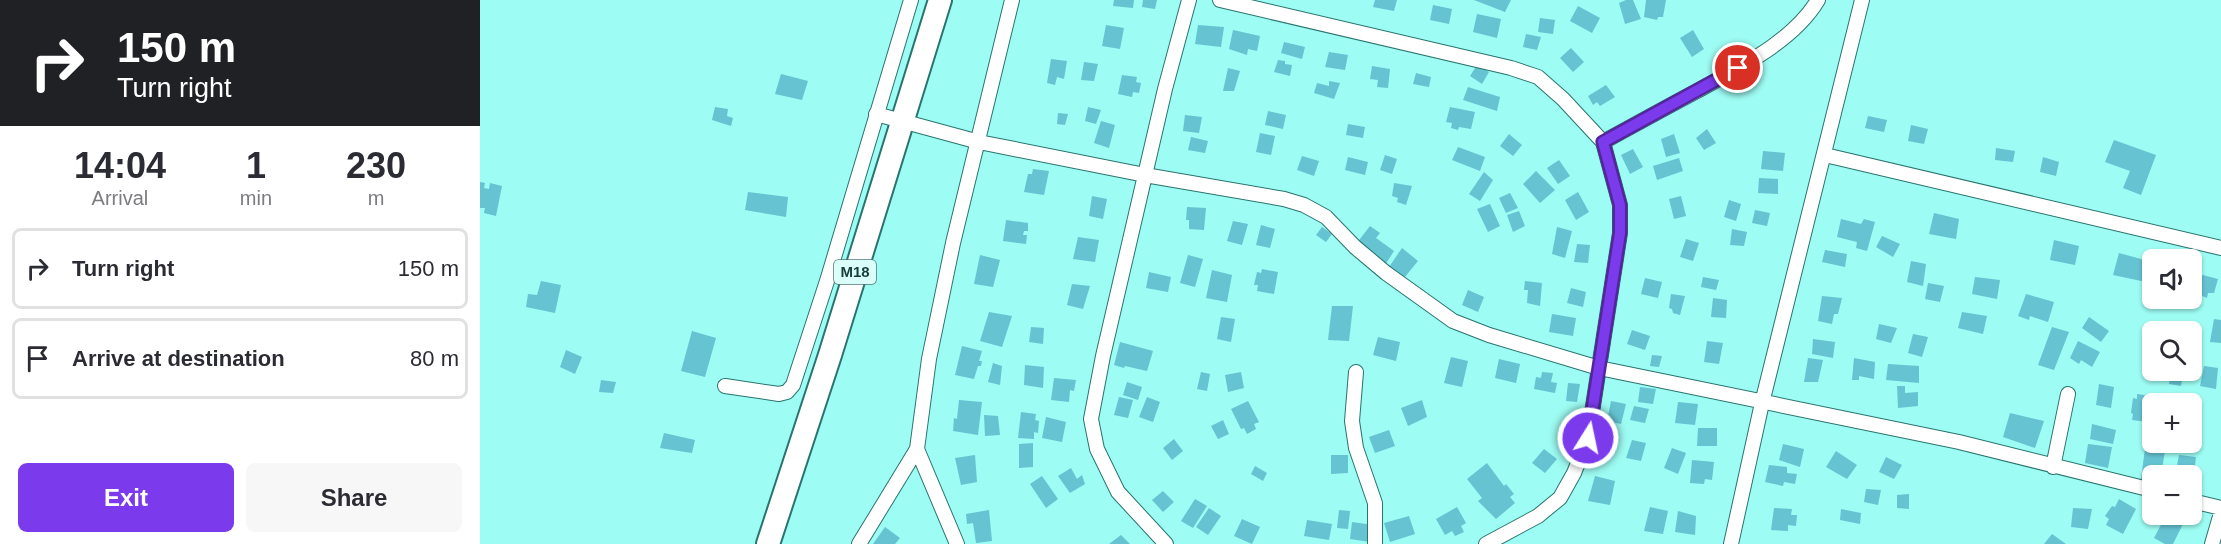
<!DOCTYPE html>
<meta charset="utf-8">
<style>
body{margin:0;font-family:Helvetica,sans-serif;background:#f7f7f7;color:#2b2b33;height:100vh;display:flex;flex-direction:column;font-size:22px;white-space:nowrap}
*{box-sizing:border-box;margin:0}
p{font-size:20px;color:#7c7c81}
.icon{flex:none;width:33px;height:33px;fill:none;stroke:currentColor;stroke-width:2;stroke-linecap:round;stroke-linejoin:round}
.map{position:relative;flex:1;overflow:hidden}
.side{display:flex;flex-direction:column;background:#fff;width:480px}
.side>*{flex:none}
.top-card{background:#202124;color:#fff;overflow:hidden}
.fabs{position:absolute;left:1662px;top:249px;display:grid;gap:12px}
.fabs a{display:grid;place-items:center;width:60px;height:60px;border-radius:9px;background:#fff;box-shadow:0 2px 4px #0004;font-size:30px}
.pin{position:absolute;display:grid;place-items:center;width:51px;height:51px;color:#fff;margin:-26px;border:3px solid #fff;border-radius:50%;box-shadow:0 2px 6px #0007}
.me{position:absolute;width:66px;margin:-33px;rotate:10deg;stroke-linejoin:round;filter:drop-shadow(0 0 4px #0008)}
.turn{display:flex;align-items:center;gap:21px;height:126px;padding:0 18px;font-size:27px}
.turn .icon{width:78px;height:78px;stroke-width:2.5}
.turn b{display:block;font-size:42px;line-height:51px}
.eta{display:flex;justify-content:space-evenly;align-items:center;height:102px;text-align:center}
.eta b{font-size:36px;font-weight:700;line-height:42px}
.button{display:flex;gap:12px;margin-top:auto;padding:12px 18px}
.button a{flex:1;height:69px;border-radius:9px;background:#7c3aed;color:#fff;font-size:24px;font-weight:700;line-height:69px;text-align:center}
.button a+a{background:#f7f7f7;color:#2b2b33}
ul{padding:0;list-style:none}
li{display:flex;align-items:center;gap:18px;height:81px;margin:0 12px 9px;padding:0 6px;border:3px solid #e1e1e2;border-radius:9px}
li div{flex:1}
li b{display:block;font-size:22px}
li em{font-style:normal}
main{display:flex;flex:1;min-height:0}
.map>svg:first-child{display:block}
.building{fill:#65c3d2}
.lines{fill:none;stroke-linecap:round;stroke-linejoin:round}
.street-casing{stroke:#29746e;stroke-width:16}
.primary-casing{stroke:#29746e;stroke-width:26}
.street{stroke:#fff;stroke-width:14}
.primary{stroke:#fff;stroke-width:22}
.route-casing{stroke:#51269a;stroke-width:15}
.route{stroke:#7c3aed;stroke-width:10}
.labels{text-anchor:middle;stroke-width:5;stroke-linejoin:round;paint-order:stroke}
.shield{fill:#dafefa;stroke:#507874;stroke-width:1.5}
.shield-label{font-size:15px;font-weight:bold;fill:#153e3b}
</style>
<main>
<section class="side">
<div class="top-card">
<div class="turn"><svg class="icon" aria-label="right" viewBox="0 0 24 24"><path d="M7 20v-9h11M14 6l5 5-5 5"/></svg><div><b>150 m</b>Turn right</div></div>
</div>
<div class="eta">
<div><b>14:04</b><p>Arrival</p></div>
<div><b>1</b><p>min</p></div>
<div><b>230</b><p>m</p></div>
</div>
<ul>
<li><svg class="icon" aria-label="right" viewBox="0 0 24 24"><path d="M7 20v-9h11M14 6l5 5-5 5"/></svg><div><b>Turn right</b></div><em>150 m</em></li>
<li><svg class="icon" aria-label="arrive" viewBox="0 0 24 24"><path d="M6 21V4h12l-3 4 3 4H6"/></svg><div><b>Arrive at destination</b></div><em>80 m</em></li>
</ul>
<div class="button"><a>Exit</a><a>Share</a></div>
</section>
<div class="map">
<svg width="1741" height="544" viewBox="0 0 1741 544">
<rect width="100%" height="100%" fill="#9dfcf3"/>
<path class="building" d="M634,0h20l-1,8 -20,-2z
M663,0h14l-2,9 -13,-2z
M895,0h22l-3,11 -21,-4z
M994,0h37l-6,12z
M1146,0h7l8,19 -16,5 -6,-21z
M1166,0h20l-3,17h-5l-1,3 -13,-3z
M953,5l19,4 -3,15 -19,-4z
M1098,6l22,12 -8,15 -22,-12z
M997,14l24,5 -4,19 -24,-6z
M1060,18l15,2 -2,14 -15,-2z
M626,25l18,3 -4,21 -18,-3z
M718,25l26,2 -3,20 -26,-3z
M753,30l27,6 -3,15 -9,-2 -1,6 -18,-6z
M1213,30l11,19 -12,8 -12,-19z
M1046,34l15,3 -4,13 -14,-3z
M804,42l21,5 -3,12 -21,-6z
M1091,48l13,14 -11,10 -13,-14z
M849,52l19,3 -3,15 -20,-3z
M571,59l16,2 -3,18 -7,-2 -2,8 -8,-2z
M798,60l7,1v3l7,1 -2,11 -16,-4z
M604,62l14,2 -4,17 -13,-1z
M997,65l12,7 -7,12 -12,-8z
M892,66l18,3 -2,19 -11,-1 1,-7 -8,-1z
M748,68l12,3 -6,20h-11z
M936,73l15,4 -2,10 -16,-3z
M301,74l27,7 -6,19 -27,-6z
M642,75l15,2 -1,5 5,1 -2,10 -6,-1 -1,5 -14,-3z
M849,81l11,2 -6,16 -20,-6 3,-10 12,3z
M1126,85l9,12 -15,9 -3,-4 -4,3 -5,-9z
M988,87l32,10 -3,14 -34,-11z
M235,107l13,2 -1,7 6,2 -2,8 -19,-6z
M608,107l13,3 -5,14 -11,-3z
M970,107l25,5 -4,17 -12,-2 -1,3 -7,-2 1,-5 -6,-1z
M788,111l18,4 -3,14 -18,-4z
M578,113l10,1 -3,11 -8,-1z
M705,115l17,2 -3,16 -16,-2z
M1388,116l19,4 -3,12 -19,-4z
M621,121l14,4 -6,23 -15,-5z
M868,124l17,3 -2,11 -17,-3z
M1431,125l17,4 -4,15 -16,-3z
M1227,129l9,14 -12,7 -8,-12z
M780,133l15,3 -4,19 -15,-3z
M1029,134l13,11 -9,11 -13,-10z
M1194,134l6,19 -14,4 -5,-18z
M711,137l17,4 -3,12 -17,-3z
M1634,140l42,15 -15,40 -18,-7 7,-17 -25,-9z
M978,147l27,10 -5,14 -28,-11z
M1516,148l19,3 -2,11 -18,-2z
M1153,149l10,18 -13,7 -9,-19z
M1283,151l22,2 -2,18 -22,-2z
M905,155l12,4 -5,15 -12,-4z
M822,156l17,5 -5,15 -17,-6z
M868,157l20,5 -3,13 -20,-5z
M1563,157l16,5 -3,14 -16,-4z
M1199,158l4,13 -26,9 -4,-14z
M1079,160l11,16 -12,8 -11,-16z
M553,169l16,2 -5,24 -20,-3 4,-18h4z
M1056,171l19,19 -15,13 -17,-19z
M1004,172l9,8 -13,21 -11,-7z
M1279,178l19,1v15l-20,-1z
M0,182l5,1 -1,5 5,1 1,-6 12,3 -6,30 -12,-3 1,-5h-5z
M914,183l18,3 -6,19 -9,-3 1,-4 -6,-2z
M268,192l40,5 -2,20 -41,-7z
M1098,192l11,20 -13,8 -11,-20z
M1030,193l8,15 -12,5 -7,-15z
M612,196l15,3 -4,20 -14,-3z
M1201,196l5,20 -12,3 -5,-20z
M1249,200l12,4 -5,17 -12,-4z
M1010,204l10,22 -12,6 -11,-23z
M707,207l19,1 -2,22 -15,-1v-9h-3z
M1275,210l15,3 -3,13 -15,-3z
M1039,211l6,15 -12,6 -6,-17z
M1454,213l25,6 -3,20 -27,-5z
M1361,219l20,5 3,-5 11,3 -8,29 -11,-3 1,-6 -20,-5z
M526,220l22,3v8h-4l-1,4h4l-1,9 -23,-3z
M753,221l15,3 -6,21 -15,-4z
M781,225l14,4 -5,19 -14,-3z
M890,226l10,7 -4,5 18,13 -9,14 -29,-21z
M842,227l10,7 -6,8 -10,-7z
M1077,227l15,4 -7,27 -13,-4z
M1252,229l15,3 -3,14 -14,-1z
M1402,236l18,8 -7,13 -17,-10z
M598,237l21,3 -4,22 -22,-3z
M1206,239l13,4 -6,18 -13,-4z
M1574,240l25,6 -4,19 -25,-5z
M1097,244l13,1 -2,18 -14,-1z
M922,248l16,13 -14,17 -15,-11z
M1345,250l22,4 -2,13 -23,-5z
M1639,253l33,9v16l-4,-2 -2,6 -33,-7z
M500,255l20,5 -7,27 -19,-3z
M708,255l15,4 -8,28 -15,-4z
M1431,261l15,3 -3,22 -16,-4z
M782,269l16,3 -4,22 -17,-3 1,-6h-4l3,-13 4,1z
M732,270l20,5 -5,27 -21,-4z
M669,272l22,5 -3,15 -22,-4z
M1719,274l19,5 -4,14h-6l-1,5 -12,-5z
M1223,277l16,3 -3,10 -15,-3z
M1495,277l25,3 -3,19 -25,-5z
M1165,278l17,4 -4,16 -17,-4z
M61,281l20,4 -6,28 -29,-6 2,-13 9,1z
M1045,281l17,2 -2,23 -13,-3 1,-13h-4z
M1448,283l16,3 -4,16 -15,-3z
M592,284l18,2 -7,23 -16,-4z
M1091,288l15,4 -3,15 -16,-4z
M988,290l16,7 -6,15 -16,-7z
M1191,294l14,2 -5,19 -7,-2 -1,-4 -3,-1z
M1546,294l28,8 -6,20 -18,-6 -1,4 -11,-4z
M1342,296l20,2 -4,16h-4l-2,10 -14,-3z
M1233,298l14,2 -1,18 -15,-1z
M852,306h21l-4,35 -21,-1z
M509,312l23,4 -10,31 -22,-6z
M1482,312l25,4 -4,18 -25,-6z
M1072,314l24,4 -3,18 -24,-4z
M741,317l14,2 -4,23 -14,-3z
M1609,317l20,14 -8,11 -19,-14z
M1734,319l7,1v23l-11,-1z
M1399,324l18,4 -6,15 -15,-4z
M551,327l13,1 -1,16 -14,-2z
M1572,327l17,5 -15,38 -16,-5z
M1152,330l18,6 -5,14 -18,-6z
M212,331l24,7 -11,39 -24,-6z
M1433,334l15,3 -6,20 -14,-4z
M898,337l22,5 -4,19 -23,-6z
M1333,339l22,3 -2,16 -21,-4z
M1227,341l16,2 -4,21 -15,-2z
M1598,341l22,11 -8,15 -11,-7 -2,4 -9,-6z
M640,342l33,9 -6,20 -22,-5 -1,2 -10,-3z
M482,346l20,5 -3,10h3l-1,5h-3l-4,13 -19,-4z
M86,350l16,7 -7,17 -15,-7z
M1172,355l10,1 -3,11 -9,-1z
M971,357l17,4 -6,26 -18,-4z
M1328,358l15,2 -5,22h-14z
M1374,358l21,4 -1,17 -15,-3v4h-7z
M1019,359l21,5 -4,19 -21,-5z
M513,363l9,3 -2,19 -12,-3z
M1408,364l31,2v17l-33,-3z
M545,365l19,2 -1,21 -19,-3z
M1724,366l14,2 -2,21 -16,-3z
M1691,371h13l-3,15 -12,-2z
M721,372l9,2 -3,17 -10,-2z
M761,372l3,16 -16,4 -3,-17z
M1062,372l11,1 -2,9 6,1 -2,10 -21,-4 2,-12 5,1z
M574,378l22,2 -2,11 -4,-1 -1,12 -18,-2z
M121,380l15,2 -3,11 -14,-1z
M647,382l15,5 -4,13 -15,-5z
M1088,383l12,1 -3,18 -11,-1z
M1619,384l15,3 -3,21 -15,-3z
M1417,386h8v7l13,-1v14l-20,2z
M1160,387l16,2 -3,15 -15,-2z
M1657,394l14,2 -4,26 -15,-2 1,-6 -2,-1 2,-15 4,1z
M639,397l14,3 -5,18 -14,-3z
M667,397l13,5 -7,20 -14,-5z
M479,400l23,2 -4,33 -25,-4 1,-13 3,1z
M942,400l5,17 -19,9 -7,-18z
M768,401l11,21 -5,2 2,5 -9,5 -3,-6 -3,1 -10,-20z
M1131,401l15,3 -5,20 -14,-3z
M1198,402l20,2 -3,21 -20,-2z
M1154,406l15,3 -4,14 -15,-3z
M1712,410l10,3 -4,23 -6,-1z
M541,412l15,2 -1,6 4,1 -1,12 -4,-1v7l-16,-1z
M1530,413l34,8 -9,27 -32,-11z
M504,415l14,1 2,19 -15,1z
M566,417l20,5 -4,20 -20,-4z
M743,420l6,14 -11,5 -7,-13z
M1612,424l24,6 -3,14 -23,-5z
M1218,428h19v18h-20z
M909,430l6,16 -20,7 -6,-16z
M184,433l31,7 -3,13 -32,-5z
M694,439l9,12 -11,9 -9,-12z
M1152,440l14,3 -5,18 -15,-3z
M1666,441l20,3 -5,32h-9v4l-11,-1z
M553,443v24l-14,1v-24z
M1303,444l21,5 -4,18 -21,-7z
M1608,444l24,3 -4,21 -23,-5z
M1192,448l14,5 -8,21 -14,-6z
M1064,449l13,10 -12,14 -13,-10z
M1356,451l21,14 -10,14 -21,-12z
M495,455l2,27 -16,3 -6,-27z
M851,455h17v18l-17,1z
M1699,455l17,2 -2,18 -18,-4z
M1406,457l16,8 -8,14 -15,-7z
M1212,460l22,2 -2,18 -7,-1 -1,5 -14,-1z
M1007,463l17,23 2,-2 8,10 -4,3 5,6 -19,16 -18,-18 4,-3 -15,-19z
M1289,465l18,2v6l10,1 -2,10 -11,-2 -1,4 -18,-4z
M775,466l12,7 -4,8 -12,-7z
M591,468l6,11 5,-4 3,9 -15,9 -12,-17z
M562,476l16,23 -12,9 -16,-24z
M1115,476l20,5 -5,24 -22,-4z
M1386,489l15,1 -3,15 -14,-3z
M683,491l11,11 -11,10 -11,-12z
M1429,494v15l-12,-1v-13z
M715,499l12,7 -14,22 -12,-7z
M1639,499l17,10 -13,25 -17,-9 3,-6 -4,-3 7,-10 3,1z
M977,507l9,16 -5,3 3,6 -9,4 -3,-5 -7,4 -9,-16z
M1170,507l18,4 -5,23 -19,-3z
M729,508l12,8 -13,19 -12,-8z
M1294,508l18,1 -1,6h6l-1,11 -8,-1v6l-17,-1z
M1593,508l19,1 -4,20 -17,-2z
M1361,509l20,4 -1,11 -20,-4z
M509,510l3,31 -16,2 -3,-20 -6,1 -1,-10z
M859,510l11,1 -2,18 -11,-1z
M1198,511l18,5 -1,19 -20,-3z
M929,516l6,18 -25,8 -6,-19z
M762,519l18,8 -8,17 -18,-8z
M1684,519l19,5 -10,20h-8l-11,-6z
M827,520l25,4 -3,16 -25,-4z
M872,522l21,3 -3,17 -20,-3z
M405,527l15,11 -5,6h-22z
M1572,534l14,10h-22z
M641,535l9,9h-21z"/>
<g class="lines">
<defs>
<path id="street" d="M740,0l291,68 27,9 25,22 40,43 17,63v28l-32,205 -14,35 -14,25 -22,18 -52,28
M396,114l103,28 166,33 139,24 20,6 22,12 29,30 31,26 67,48 36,14 110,33 360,74 193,48
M1123,142c31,-17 62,-34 94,-51 41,-23 96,-49 121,-91
M1345,155l396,93
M876,372l-4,49 4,27 19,55v41
M245,386l54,8 8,-2 6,-7 34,-104 84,-281
M1573,467l15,-73
M1712,501l29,7
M379,544l58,-95
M477,544l-40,-95 12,-90 24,-116 59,-243
M686,544l-48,-52 -21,-43 -6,-30 12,-63 62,-267 24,-89
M1251,544l31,-141 100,-403
M1732,544l9,-31"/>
<path id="primary" d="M288,544l62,-189 110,-355"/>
</defs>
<use href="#street" class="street-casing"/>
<use href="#primary" class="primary-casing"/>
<use href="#street" class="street"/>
<use href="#primary" class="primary"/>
</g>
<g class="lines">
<defs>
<path id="route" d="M1108,438l32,-205v-28l-17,-63 135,-74"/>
</defs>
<use href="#route" class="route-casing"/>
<use href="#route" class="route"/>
</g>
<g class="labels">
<rect class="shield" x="354" y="260" width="42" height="24" rx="4.5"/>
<g class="shield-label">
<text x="375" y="277">M18</text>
</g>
</g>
</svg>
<div class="fabs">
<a><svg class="icon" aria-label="sound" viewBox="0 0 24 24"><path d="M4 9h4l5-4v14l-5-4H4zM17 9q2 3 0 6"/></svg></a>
<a><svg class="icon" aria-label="search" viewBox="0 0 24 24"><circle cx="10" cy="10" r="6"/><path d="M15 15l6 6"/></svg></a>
<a>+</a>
<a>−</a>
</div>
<div class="pin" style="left:1258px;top:68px;background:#d93025"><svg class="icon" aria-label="arrive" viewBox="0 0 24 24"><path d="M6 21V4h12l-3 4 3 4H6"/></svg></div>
<svg class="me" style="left:1108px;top:438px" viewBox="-20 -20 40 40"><circle r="17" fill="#7c3aed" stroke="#fff" stroke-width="3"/><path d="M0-11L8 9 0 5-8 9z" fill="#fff"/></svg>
</div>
</main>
